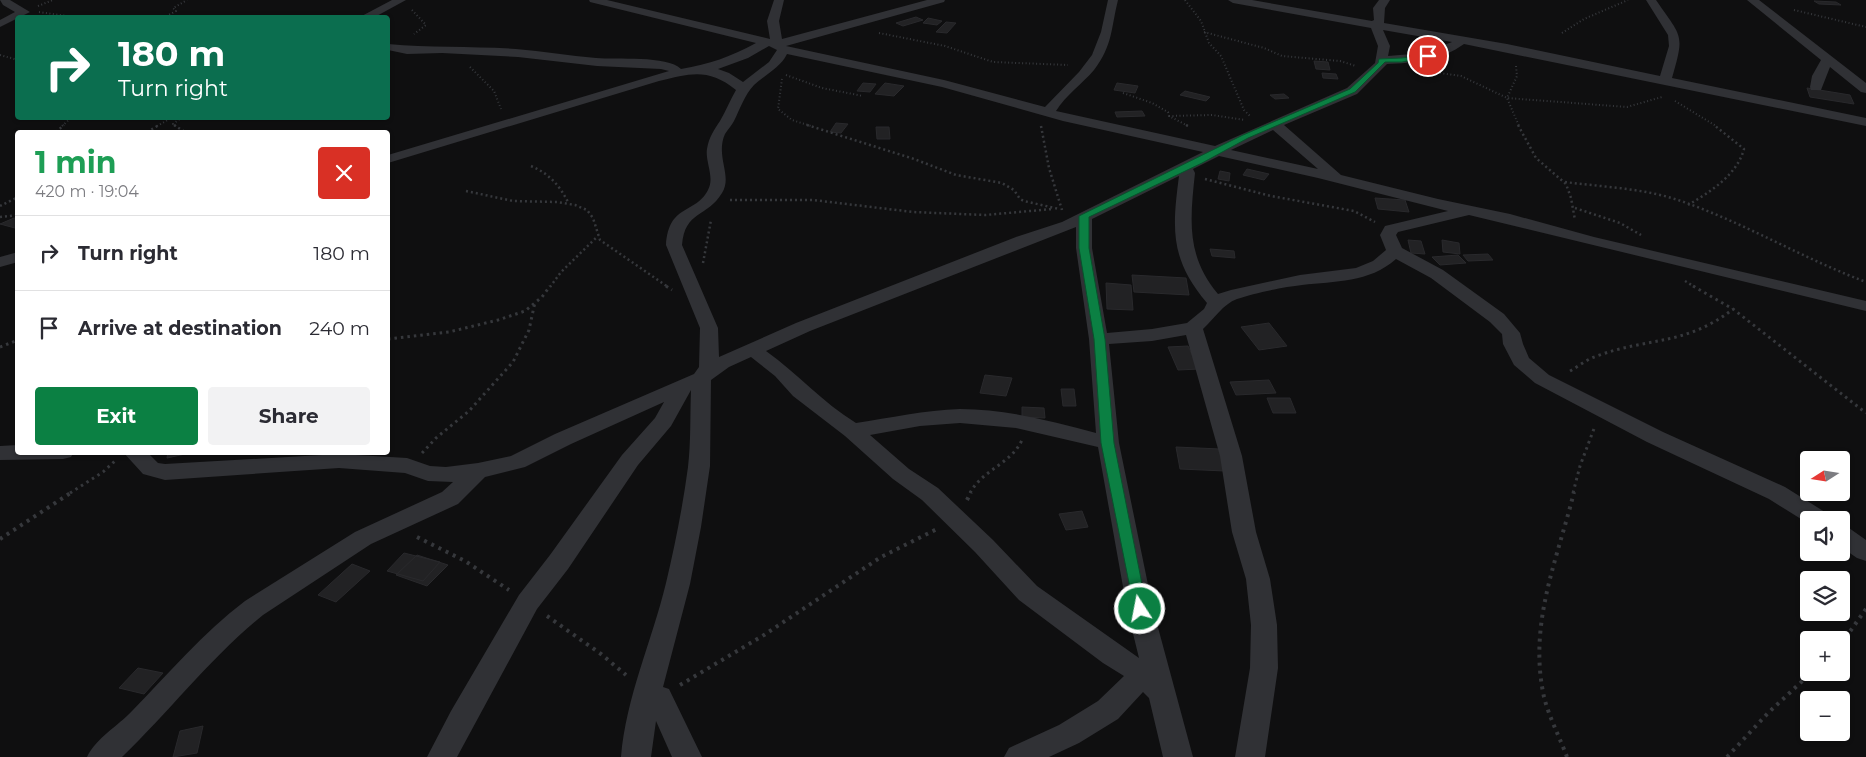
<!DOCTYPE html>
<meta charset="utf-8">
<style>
body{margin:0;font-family:Montserrat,sans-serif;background:#f2f2f3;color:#2b2b33;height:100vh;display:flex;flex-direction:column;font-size:19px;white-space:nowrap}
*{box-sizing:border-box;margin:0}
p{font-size:16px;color:#7c7c81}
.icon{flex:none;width:28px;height:28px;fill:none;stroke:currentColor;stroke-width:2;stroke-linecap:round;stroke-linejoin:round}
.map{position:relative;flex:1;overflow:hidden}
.sheet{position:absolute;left:15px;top:130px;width:375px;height:325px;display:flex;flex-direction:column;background:#fff;border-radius:5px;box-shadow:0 1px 4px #0004}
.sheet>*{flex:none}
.hud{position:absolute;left:15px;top:15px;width:375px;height:105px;border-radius:5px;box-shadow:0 1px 4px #0004;background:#0b6e4f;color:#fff;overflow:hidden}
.needle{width:32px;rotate:258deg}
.tools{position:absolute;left:1800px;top:451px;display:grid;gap:10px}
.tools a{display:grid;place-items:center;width:50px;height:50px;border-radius:5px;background:#fff;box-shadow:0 1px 4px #0004;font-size:25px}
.pin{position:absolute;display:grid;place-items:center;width:42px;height:42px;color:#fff;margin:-21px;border:2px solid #fff;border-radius:50%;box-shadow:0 1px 5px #0007}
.me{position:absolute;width:55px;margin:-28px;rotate:349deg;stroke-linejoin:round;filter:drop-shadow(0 0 4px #0008)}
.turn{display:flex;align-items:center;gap:18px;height:105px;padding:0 20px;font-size:22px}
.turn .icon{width:65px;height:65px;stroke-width:2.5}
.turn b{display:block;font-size:35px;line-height:42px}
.round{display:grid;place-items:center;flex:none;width:52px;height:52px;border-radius:5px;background:#f2f2f3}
.headline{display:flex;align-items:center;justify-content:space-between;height:85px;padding:0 20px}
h1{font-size:30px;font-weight:700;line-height:38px;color:#1e9e55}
.action{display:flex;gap:10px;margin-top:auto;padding:10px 20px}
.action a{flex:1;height:58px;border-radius:5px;background:#0b8043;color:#fff;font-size:20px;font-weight:700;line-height:58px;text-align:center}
.action a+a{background:#f2f2f3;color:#2b2b33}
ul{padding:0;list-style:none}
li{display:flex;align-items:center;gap:15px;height:75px;padding:0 20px;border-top:1px solid #e1e1e2}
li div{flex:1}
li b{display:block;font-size:19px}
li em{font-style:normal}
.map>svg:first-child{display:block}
.building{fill:#222224;stroke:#29292c}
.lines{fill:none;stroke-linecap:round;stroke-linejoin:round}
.path-far3{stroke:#36383c;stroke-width:2;stroke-dasharray:1 2.5;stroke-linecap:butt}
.path-far2{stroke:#36383c;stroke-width:2.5;stroke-dasharray:2 3;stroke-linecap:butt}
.path-far1{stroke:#36383c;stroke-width:3;stroke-dasharray:2.5 4;stroke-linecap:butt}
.path{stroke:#36383c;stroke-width:4;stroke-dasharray:3 5;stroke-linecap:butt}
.street{fill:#303135;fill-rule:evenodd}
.route{fill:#0b8043;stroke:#07532c}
</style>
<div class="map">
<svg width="1866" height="757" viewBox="0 0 1866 757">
<rect width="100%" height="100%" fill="#0f0f10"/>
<path class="building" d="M1814,1l22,1 5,3 -22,-1z
M916,17l7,3 -20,6 -7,-3z
M928,18l14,3 -5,4 -14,-2z
M946,22l10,1 -9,10 -11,-1z
M1437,60l8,4 -17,2 -8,-5z
M1314,61l14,1 2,8 -14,-1z
M1322,73l14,1 2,5 -15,-1z
M863,83l13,1 -6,8 -13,-1z
M885,83l19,3 -10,10 -19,-2z
M1117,83l21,3 -3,7 -21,-3z
M1807,88l43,7 4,9 -44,-7z
M1185,91l25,6 -4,4 -26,-6z
M1284,94l5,4 -14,1 -5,-4z
M1142,111l3,5 -28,1 -2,-5z
M836,123l12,1 -7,9 -11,-1z
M876,127h13l1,12h-13z
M1247,169l22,5 -5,6 -21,-5z
M1220,171l10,2 -1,8 -11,-2z
M1375,198l30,2 4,12 -31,-3z
M14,218l4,1v8l-3,1 -15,-4z
M1408,240l13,1 4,13 -14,-1z
M1442,240l17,3 1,11 -17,-2z
M1210,249l24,2 1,7 -23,-2z
M1488,254l5,6 -25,1 -5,-6z
M1458,255l8,8 -26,2 -8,-8z
M1132,275l54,3 3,17 -55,-3z
M1106,283l25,2 2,25 -26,-1z
M1269,323l18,23 -28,4 -18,-23z
M1188,346l11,23 -21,1 -10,-23z
M985,375l27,3 -6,18 -26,-3z
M1269,380l7,13 -40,2 -6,-13z
M1061,389h13l2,17h-13z
M1267,398h23l6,15h-23z
M1022,407l22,1 1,10 -23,-1z
M1176,447l44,2 5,22 -45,-2z
M168,452h26l-27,6z
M1082,511l6,16 -22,3 -7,-16z
M404,553l36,9 -17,19 -36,-10z
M417,555l31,10 -21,21 -31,-11z
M352,564l18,7 -34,31 -18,-7z
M138,668l25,5 -19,21 -25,-6z
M203,726l-6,27 -24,4 7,-26z"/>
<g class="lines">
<path class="path-far3" d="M1185,0l16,21 8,22 12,13 23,54 7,7
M38,6l15,-6
M412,10l14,15 -12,9
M1794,10l72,17
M39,12l42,6
M163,18l13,-7 -3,-3 14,-8
M1204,32l60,16 18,8 58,5 16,5
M879,33l66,13 48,16 75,3
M1562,33l22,-14 44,-19
M0,55l18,5
M1516,66l1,10 -10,22 12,28
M470,67l24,24 7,18
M1433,72l28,4 46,22 120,9 35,-10
M786,75l36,13 41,8
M782,79l-4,30 14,11 19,6
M1123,93l29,10 16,9 1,4 19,10
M1675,101l41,25
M1169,116l43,-1 33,5
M62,126l9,-8
M157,126l14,-8
M176,126l-3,-2 8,-6"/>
<path class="path-far2" d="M174,125l11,7
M807,125l107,34 42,16 46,8 12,7 6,9 4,2 35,8
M1186,125l2,1
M1518,125l18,33 30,26 5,14 4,22
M1041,126l8,42 13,42
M56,132l8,-7
M147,132l12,-7
M531,166c19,8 29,20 38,38
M1205,179l66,17 83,15 21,11
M1565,182c37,5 77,6 113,18 65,22 124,58 188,82
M466,191l47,10 44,1 18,3 12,5 6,8 7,22 68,47
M730,200h83l100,12 72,3 68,-6
M1688,205c22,-13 49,-30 56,-56l-30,-24
M0,206l18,-9
M1575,208l45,15 21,12
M0,217l18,-2
M703,263l8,-43
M1685,281l10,6
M550,287l11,-15 37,-36"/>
<path class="path-far1" d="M666,286l6,4
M1693,286l40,23 133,104
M388,339l61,-7 49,-12 27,-9 17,-14 8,-11
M0,347l18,-7
M1570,371c9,-5 17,-12 27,-15 51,-19 89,-10 136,-47
M422,453l14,-15 33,-27 44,-49 16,-32 6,-28
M70,493l33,-21 13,-12
M970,493c12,-23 41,-29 52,-53
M1573,493l7,-27 15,-40"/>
<path class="path" d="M967,500l4,-8
M417,537l48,24 44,29
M0,539l72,-47
M547,616l54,38 25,21
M1841,644l25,-35
M680,685l84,-50 117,-78 56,-28
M1567,757c-7,-19 -18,-40 -23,-60 -16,-73 13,-136 30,-205
M1727,757l41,-44 44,-41"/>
<path class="street" d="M0,0h10l20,12 -30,15v-7l15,-8 -12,-7z
M392,0h14l-33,18h-15z
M589,0h18l163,39 -3,-18 7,-21h10l-5,21 3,18 145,-39h18l-1,2 -158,44 158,34 101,27 34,-35 13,-17 9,-23 7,-32h10c-7,28 -5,45 -24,70 -12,14 -28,25 -38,41l159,35 132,-58 28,-25 3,-17 -7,-18 -138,-25 -5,-3h24l120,21 2,-1 -1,-12 6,-8h11l-5,8 -1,15 123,21 153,32 9,-30 -1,-11 -22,-35h10c26,38 29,33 16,78l194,40v8l-402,-82c-22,16 -50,19 -77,20l-30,30 -73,31 57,50 97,24 72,15 84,23 272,64v10l-397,-96 -71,17 -2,3 6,13 41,22 61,44 16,19 3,11 6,14 20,17 114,57 122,55 43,27 4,6h-23v4l-40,-25 -122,-57 -112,-59 -21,-18 -11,-21 -1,-10 -12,-12 -59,-44 -35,-19c-27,24 -61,22 -94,26 -18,2 -48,8 -65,14 -14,5 -23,20 -34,30l39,127 14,76 14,47 7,46 1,43 -13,89h-30l15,-89 1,-43 -5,-46 -14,-47 -12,-76 -34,-121 -34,6 -43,3 10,99 34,166 40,148h-30l-14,-59 -6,-6 -25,27 -39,24 -30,14h-45l5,-9 50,-23 39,-24 26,-25 -21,-13 -84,-63 -44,-48 -53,-52 -29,-21 -48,-43 -52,-40 -18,-20 -24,-19 -22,10 -18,13 -1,86 -9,61 -11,57 -27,103 6,2 33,68h-30l-16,-36 -5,36h-30c5,-60 31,-116 45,-174 9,-38 17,-78 22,-116 3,-25 2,-52 3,-77l-20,36 -33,39 -70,104 -31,40 -80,148h-30l24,-46 68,-116 31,-40 72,-100 33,-37 9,-16 -93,42 -46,23 -40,10 -27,27 -87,40 -108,71c-52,42 -93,96 -141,142h-35c9,-19 31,-31 45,-46 37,-38 71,-78 113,-110l110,-69 87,-40 11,-10 -25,-1 -23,-8 -66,-5 -174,12 -22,-6 -20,-22h24l11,11 7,1 174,-10 68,4 23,8 16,1 32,-4 33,-7 44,-22 139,-60 5,-7 1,-39 -34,-83c3,-42 29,-30 42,-55 7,-13 -3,-28 -1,-41 2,-12 7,-19 13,-28 6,-10 10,-21 16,-31 -27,-22 -45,-17 -77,-9l-271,82v-8l281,-84 -8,-2 -64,-3 -79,-9 -76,-4 -35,1 -19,-4v-6c42,4 85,2 128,5 27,2 53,7 80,9 20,2 71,-3 85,11 29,-5 49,-12 75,-26l-166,-41zM1383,30l69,12 -28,11 -36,3 2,-10zM769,46l8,4 -8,12 -26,20 -14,-9 -11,-4 30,-11zM787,54l155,33 121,34 140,31 -141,70 -46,15 -220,86 -77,34 -1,-29 -36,-83c3,-35 25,-27 40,-52 11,-17 -7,-37 3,-59 3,-5 7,-9 9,-13 6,-12 11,-27 20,-36 12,-11 26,-17 33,-31zM1273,130l45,39 -87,-19zM1219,156l99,22 130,33 -63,15 -5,9 6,15 -13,11 -17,7 -56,7 -69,15 -13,4c-32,-38 -28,-74 -23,-121l-2,-4zM1179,176c-7,54 -9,83 28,127l-3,6 -17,14 -35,6 -45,4 -15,-85v-29zM1076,227v21l13,91 7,94c-44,-12 -90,-24 -136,-24 -35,1 -70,9 -104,14 -34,-21 -58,-49 -90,-72l44,-20zM960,423l56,5 82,19 29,162 12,49 -102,-72 -44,-46 -55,-52 -29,-19 -39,-34 50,-9z
M1747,0h12l107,83v10l-5,-1 -31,-25 -9,23h-10l-1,-3 2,-11 9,-16z
M18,252v10l-18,5v-10z
M18,445v7h56l-3,5 -8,2 -63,1v-14z
M1841,525l8,3 17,12v21l-9,-3 -16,-11z"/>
</g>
<path class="route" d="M1428,54h3v3l-29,5h-17l-30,30 -107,46 -46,25 -113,54v31l16,91 9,104 33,166 -2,4 -5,2 -5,-2 -34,-170 -7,-104 -15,-91v-32l164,-81 107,-46 28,-26 1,-4 23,-1z"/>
</svg>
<div class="tools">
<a><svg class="needle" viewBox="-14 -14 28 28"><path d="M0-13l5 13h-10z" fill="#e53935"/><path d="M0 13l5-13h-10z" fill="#7c7c81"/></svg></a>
<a><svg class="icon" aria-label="sound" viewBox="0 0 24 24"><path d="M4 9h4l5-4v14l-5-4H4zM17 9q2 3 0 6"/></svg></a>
<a><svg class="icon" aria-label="layers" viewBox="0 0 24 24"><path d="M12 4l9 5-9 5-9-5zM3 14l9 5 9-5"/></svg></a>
<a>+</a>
<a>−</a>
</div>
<div class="pin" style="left:1428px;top:56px;background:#d93025"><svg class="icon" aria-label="arrive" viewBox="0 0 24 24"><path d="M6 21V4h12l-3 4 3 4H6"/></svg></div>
<svg class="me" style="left:1140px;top:609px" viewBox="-20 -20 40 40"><circle r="17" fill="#0b8043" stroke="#fff" stroke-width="3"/><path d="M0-11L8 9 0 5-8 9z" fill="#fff"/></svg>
<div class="hud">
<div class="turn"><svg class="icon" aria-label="right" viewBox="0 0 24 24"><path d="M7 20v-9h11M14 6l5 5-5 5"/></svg><div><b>180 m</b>Turn right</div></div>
</div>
<section class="sheet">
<div class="headline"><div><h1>1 min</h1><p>420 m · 19:04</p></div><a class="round" style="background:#d93025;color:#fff"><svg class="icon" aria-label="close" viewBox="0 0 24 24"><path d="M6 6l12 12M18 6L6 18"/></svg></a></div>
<ul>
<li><svg class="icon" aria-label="right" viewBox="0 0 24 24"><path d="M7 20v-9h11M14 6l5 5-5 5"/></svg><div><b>Turn right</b></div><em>180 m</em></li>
<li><svg class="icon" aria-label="arrive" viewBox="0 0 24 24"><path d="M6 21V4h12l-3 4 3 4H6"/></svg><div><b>Arrive at destination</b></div><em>240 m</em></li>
</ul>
<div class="action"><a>Exit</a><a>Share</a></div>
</section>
</div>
